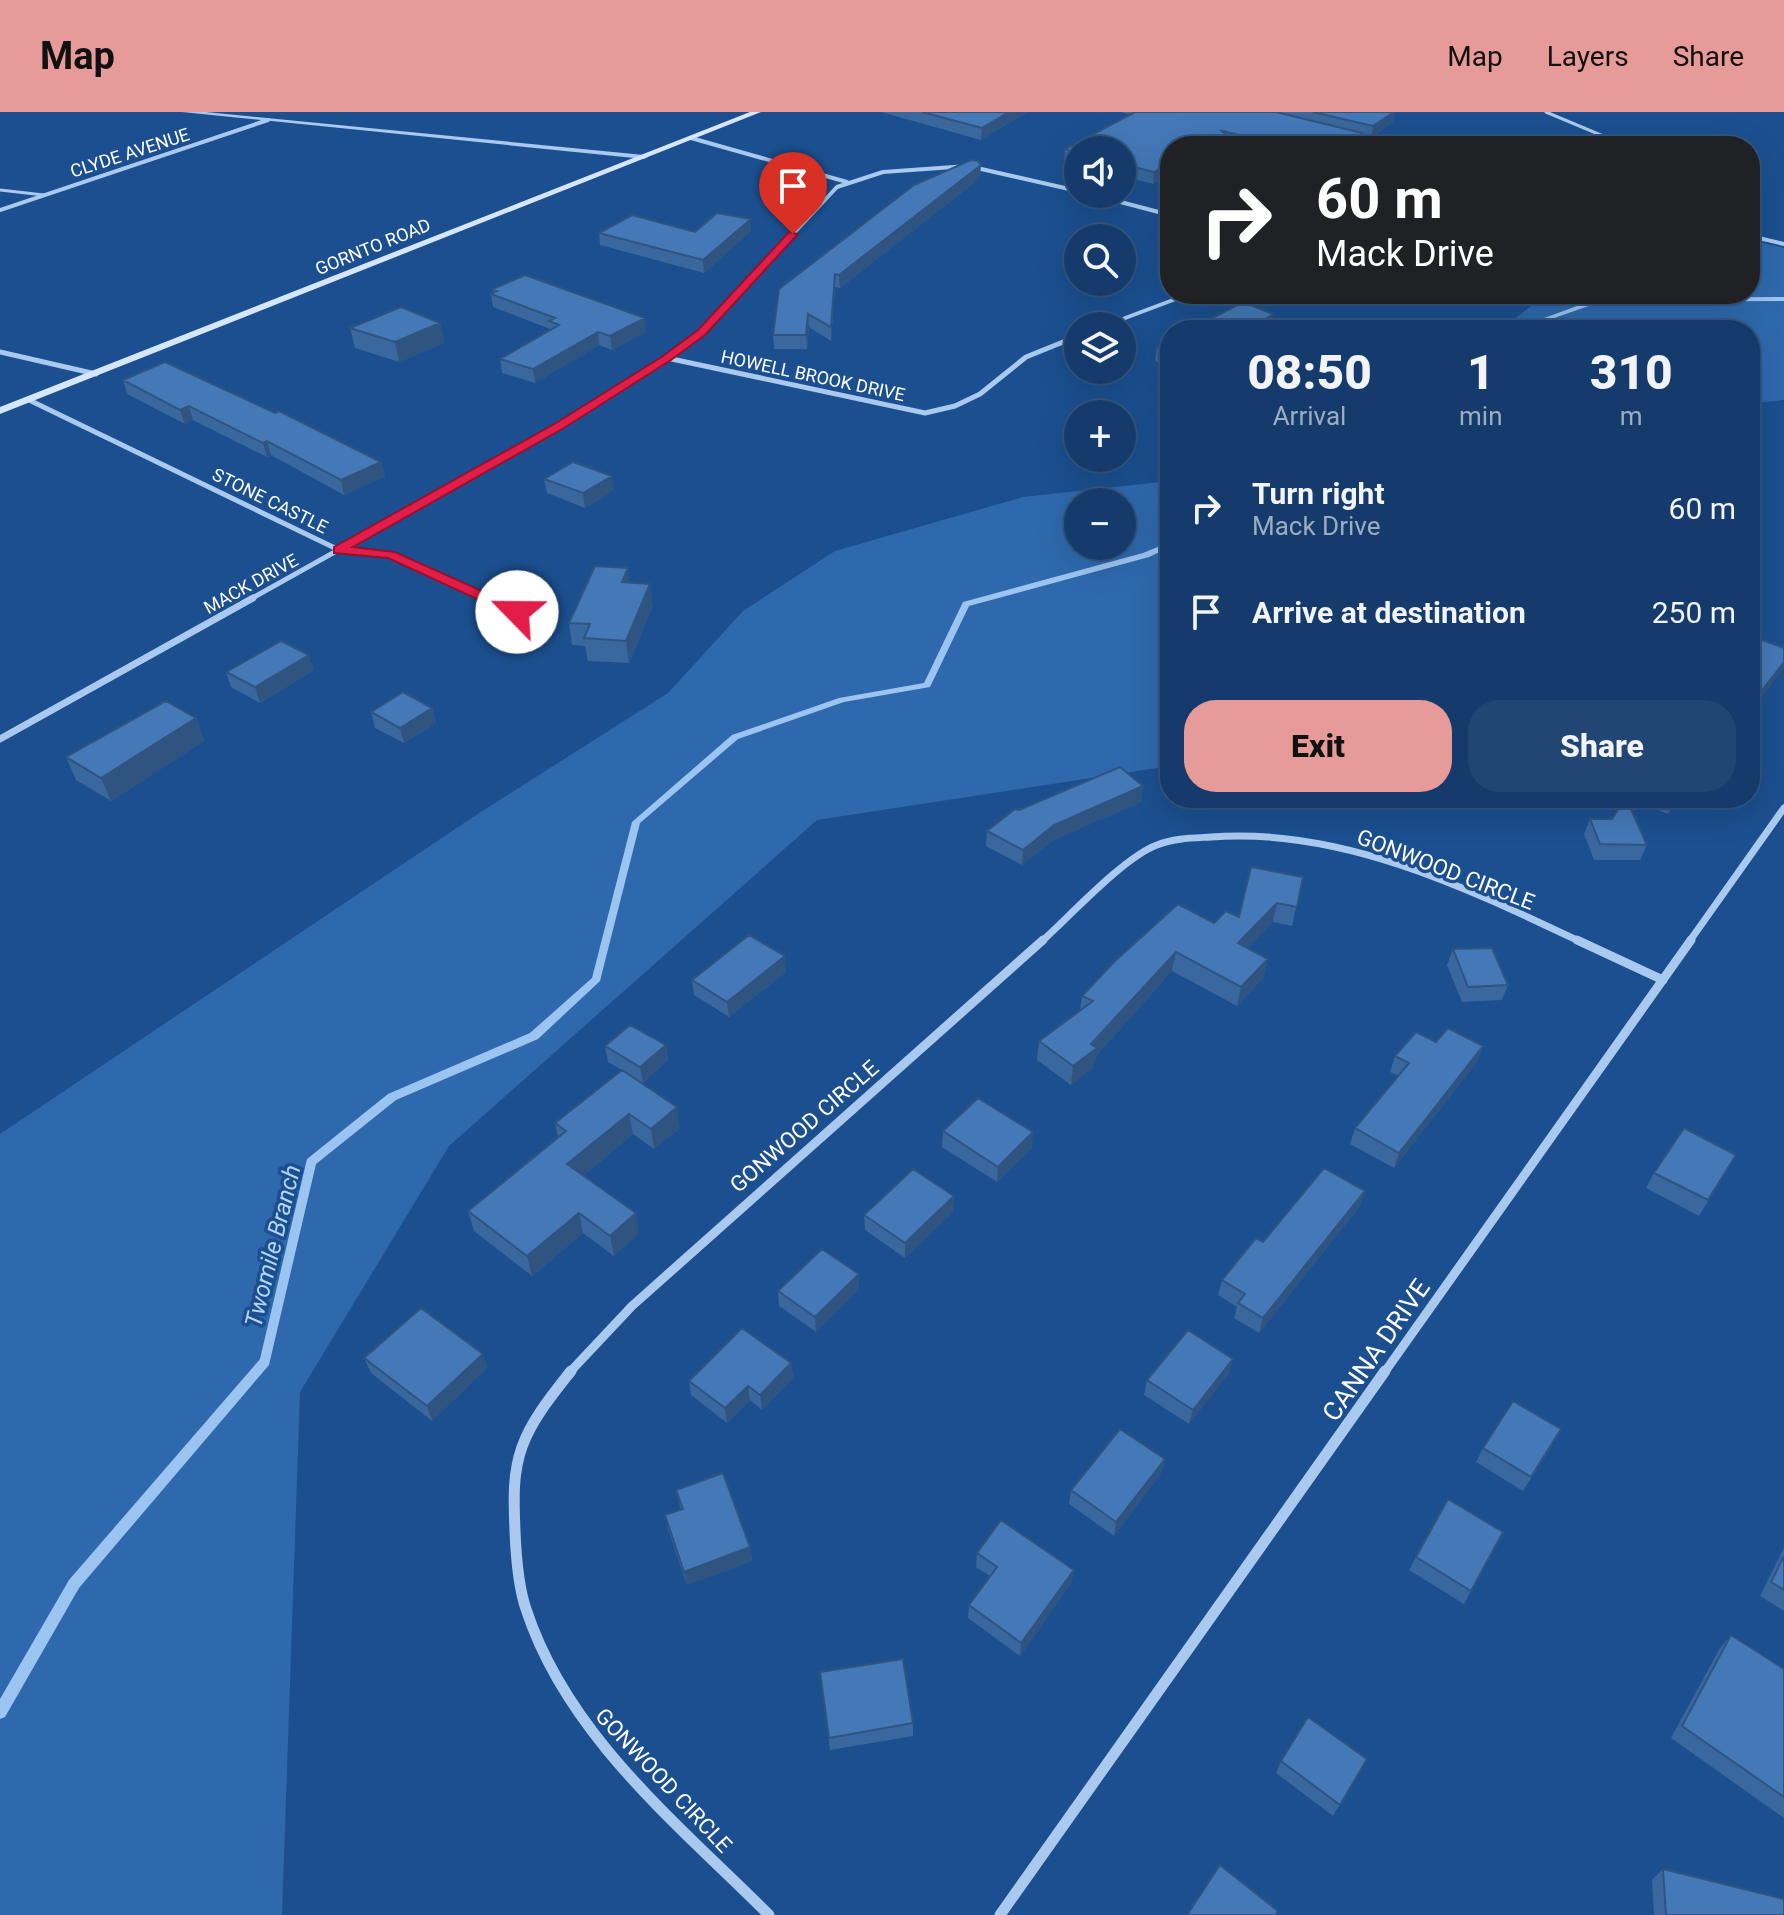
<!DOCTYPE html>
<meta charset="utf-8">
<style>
body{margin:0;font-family:Roboto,sans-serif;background:#214673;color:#f1f3f6;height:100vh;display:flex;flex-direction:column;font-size:30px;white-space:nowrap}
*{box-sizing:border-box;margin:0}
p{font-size:26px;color:#9dadc1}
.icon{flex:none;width:44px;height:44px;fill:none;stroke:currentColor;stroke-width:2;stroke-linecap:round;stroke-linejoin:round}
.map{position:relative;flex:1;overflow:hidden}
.side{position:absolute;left:1160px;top:208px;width:600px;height:488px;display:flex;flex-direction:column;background:#143b6b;border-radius:32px;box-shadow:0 8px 32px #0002,0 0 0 2px #33557e}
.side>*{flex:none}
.guide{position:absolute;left:1160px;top:24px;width:600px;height:168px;border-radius:32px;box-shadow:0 8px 32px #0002,0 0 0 2px #33557e;background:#202124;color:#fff;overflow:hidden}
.tools{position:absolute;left:1064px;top:24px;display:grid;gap:16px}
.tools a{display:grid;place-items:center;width:72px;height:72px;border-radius:50%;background:#143b6b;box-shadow:0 8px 32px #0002,0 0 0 2px #33557e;font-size:40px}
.pin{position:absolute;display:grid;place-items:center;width:68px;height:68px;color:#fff;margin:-82px -34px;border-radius:50% 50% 50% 0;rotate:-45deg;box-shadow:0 0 8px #0007}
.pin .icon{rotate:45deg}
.me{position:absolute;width:88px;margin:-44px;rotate:293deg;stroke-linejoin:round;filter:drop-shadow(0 0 6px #0008)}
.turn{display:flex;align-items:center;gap:28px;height:168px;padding:0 24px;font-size:36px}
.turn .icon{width:104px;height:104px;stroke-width:2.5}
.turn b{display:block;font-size:56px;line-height:68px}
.eta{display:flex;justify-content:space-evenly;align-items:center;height:136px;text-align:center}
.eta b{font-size:48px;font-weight:800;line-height:56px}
.primary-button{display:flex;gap:16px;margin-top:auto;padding:16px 24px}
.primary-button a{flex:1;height:92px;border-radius:32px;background:#e69b98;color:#111;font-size:32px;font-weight:800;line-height:92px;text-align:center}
.primary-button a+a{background:#214673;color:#f1f3f6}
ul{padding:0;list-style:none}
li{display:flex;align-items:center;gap:24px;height:104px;padding:0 24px}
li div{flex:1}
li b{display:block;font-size:30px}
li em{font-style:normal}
header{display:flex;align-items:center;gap:48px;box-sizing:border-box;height:112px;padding:0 40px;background:#e69b98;color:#111}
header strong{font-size:38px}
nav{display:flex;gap:44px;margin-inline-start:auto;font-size:28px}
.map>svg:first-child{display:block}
.green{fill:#2e69ad;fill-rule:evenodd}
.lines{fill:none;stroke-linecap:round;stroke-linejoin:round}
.stream{fill:#9cc4f0;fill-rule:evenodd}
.service{stroke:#a9c9ee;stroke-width:3}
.minor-far4{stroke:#a9c9ee;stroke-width:4}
.minor-far3{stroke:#a9c9ee;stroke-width:5}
.minor-far2{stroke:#a9c9ee;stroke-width:7}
.minor-far1{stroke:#a9c9ee;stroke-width:9}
.minor{stroke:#a9c9ee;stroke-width:11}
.tertiary{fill:#a9c9ee;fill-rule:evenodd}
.secondary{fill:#d6e6fa;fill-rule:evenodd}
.wall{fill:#3a679d}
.shaded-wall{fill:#305480}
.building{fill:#4478b7;stroke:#305480;stroke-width:2}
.route{fill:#e11d48;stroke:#92132f;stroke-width:2}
.labels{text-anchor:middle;stroke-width:7;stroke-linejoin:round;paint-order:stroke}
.far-street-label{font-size:18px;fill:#fff;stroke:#1b4f8f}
.street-label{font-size:22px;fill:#fff;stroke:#1b4f8f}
.water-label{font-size:24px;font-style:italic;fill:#b5d3f5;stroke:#1b4f8f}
.near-street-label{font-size:26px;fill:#fff;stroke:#1b4f8f}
</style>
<header>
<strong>Map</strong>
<nav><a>Map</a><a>Layers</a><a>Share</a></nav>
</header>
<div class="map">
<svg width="1784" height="1803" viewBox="0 0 1784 1803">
<rect width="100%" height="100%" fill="#1b4f8f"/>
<path class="green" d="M1750,128l34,8v152l-29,3 -5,5v-78h-250l47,-36h203z
M1170,369v285l-353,54 -368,326 -149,246 -18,523h-282v-781l473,-317 195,-124 75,-82 92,-60 188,-54zM1078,390h44v44h-44z"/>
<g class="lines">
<path class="stream" d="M1784,185v4l-184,1 -60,21 -7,7h-6l9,-9 63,-23z
M1170,430v5l-21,10 -180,49 -39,81 -86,15 -106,37 -98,84 -40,158 -62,58 -142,61 -80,64 -47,201 -190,223 -74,129 -5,2v-20l69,-119 191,-221 47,-200 81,-65 142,-61 62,-55 40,-156 100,-87 107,-37 85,-15 39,-81 180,-49z"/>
<path class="service" d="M1546,0l81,34
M0,78l44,5"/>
<path class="minor-far4" d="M691,26l156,44
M1351,26l33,8
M1090,82l80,21
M0,98l268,-90
M1750,124l34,8
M1104,214l85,-32
M705,216l132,-141 46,-15 85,-6 110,25"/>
<path class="minor-far3" d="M0,240l96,22
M667,246l258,55 30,-7 25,-12 46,-37 52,-21
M29,288l310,150 51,5 100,45
M249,488l311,-174 107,-68 40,-32"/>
<path class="minor-far2" d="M485,486l32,14 36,-2
M0,627l253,-141
M1041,830c29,-26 83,-85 116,-97 17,-7 37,-7 54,-8 130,-10 256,51 370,105
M1689,830l95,-134"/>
<path class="minor-far1" d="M1577,828l86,40
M569,1261l63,-67 411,-366
M1384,1261l307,-433"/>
<path class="minor" d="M571,1259c-18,23 -39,48 -49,76 -10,28 -8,56 -7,84 1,25 3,55 11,78 41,126 152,215 243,306
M1000,1803l385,-544"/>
<path class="tertiary" d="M182,0h24l438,43 4,2 -4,2z"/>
<path class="secondary" d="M750,0h11l-761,302v-7z"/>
</g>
<path class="wall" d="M881,0h146l-46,28z
M1121,0h274l-2,10 -22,16 -9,-3 -3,11h-189v28l-17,10 -31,-8v-26h-44v15l-14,-4 1,-12 65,-34z
M980,66l-140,110 -5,-1 -4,54 -22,-14 -2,22h-33l-1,-14 6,-46z
M751,107v12l-47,42 -104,-28 -1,-12 96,-1z
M493,177l153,43 -34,18 -13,-5 -64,38 -33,-10 -2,-14 50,-29v-1l-57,-22 -2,-13 2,-2z
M440,211l4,20 -45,19 -44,-14 -5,-20z
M1170,228v26l-15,-5 2,-14z
M123,268l258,82 4,14 -41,19 -73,-40 -4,2 -74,-37 -8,4 -58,-30z
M544,367l70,11 -29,18 -38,-15z
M629,471l24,23 -24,57 -41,-2 -3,-15 -13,-1 -3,-22z
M314,558l-54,33 -29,-16 -5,-15z
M432,596l4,15 -32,20 -29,-15 -4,-16z
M196,606l8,23 -93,60 -35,-21 -10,-23z
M1143,674l-2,16 -88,38 -31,25 -36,-19 1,-15 32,-21z
M1630,686h49l-11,16 -39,-15z
M1590,707l57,26 -7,15h-46l-10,-26z
M1303,765l-11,49 -19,-4 -26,26 17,29 -27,29 -65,-35 -76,85 -2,11 -23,18 -34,-25 2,-19 41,-31 2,-14 132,-73 25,-6z
M1453,837l55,36 -6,15 -40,2 -15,-37z
M786,860l-57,45 -35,-22 -2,-15z
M666,933l2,15 -25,23 -15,-9 52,54 -26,21 -21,-15 -50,42 56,57 -25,23 -31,-23 -51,43 -58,-45 -6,-20 90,-74 -3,-14 67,-53 -14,-8 -3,-16z
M1483,934l-6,16 -83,106 -44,-24 5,-16 44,-52 -9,-4 5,-16z
M943,1019l89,17 -35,34 -55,-35z
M1727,1058l-28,46 -53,-28 8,-15z
M954,1084l-1,16 -48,46 -40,-28 -1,-15z
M1360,1094l-101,127 -25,-15 3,-11 -19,-12 4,-15 41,-38z
M859,1162v15l-43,43 -37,-26 -1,-15z
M483,1242l4,14 -55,53 -61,-48 -7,-15z
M1233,1247l-4,14 -40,51 -45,-29 3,-15z
M791,1251l2,15 -31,32 -12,-10 -23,23 -36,-28 -2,-14z
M1553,1332l-30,47 -47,-29 7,-14z
M1165,1347l-4,14 -47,63 -45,-32 2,-14z
M676,1378l74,57 2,14 -65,24 -19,-56 -3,-14 16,-5z
M1503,1420l-39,72 -55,-34 7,-13z
M1784,1436v63l-24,-15z
M977,1441l97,17 -3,13 -51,73 -52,-38 1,-13 21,-29 -14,-9z
M1731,1523l53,34v149l-113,-80 49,-90z
M820,1560l93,51v13l-83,14z
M1367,1647l-34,57 -57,-43 5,-12z
M1663,1757l121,46h-130l-2,-35z"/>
<path class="shaded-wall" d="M1009,0h18l-46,28 1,-12z
M1394,0h1l-2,10 -22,16 2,-12z
M1362,21l-3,13h-15z
M1170,51v11l-17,10 1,-12z
M981,53l-1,13 -140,110 -1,-13z
M751,107v12l-47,42 -1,-13z
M835,162v13l-4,54v-14z
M808,202l1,13 -2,22 -1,-14z
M1273,202l-2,13 -5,3h-18z
M645,206l1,14 -34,18 -2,-14z
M440,211l4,20 -45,19 -4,-20z
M598,220l1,13 -64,38 -2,-14z
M189,294l4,14 -8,4 -5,-14z
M267,329l4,14 -4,2 -4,-14z
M381,350l4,14 -41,19 -3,-15z
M612,364l2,14 -29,18 -2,-15z
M628,456l2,22 -8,-8z
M650,472l3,22 -24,57 -3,-22z
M309,543l5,15 -54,33 -5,-16z
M1784,550v7l-34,43v-6z
M432,596l4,15 -32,20 -4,-15z
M196,606l8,23 -93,60 -10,-23z
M1143,674l-2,16 -88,38 -31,25 1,-15 31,-25z
M1675,686h4l-11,16z
M1277,791l-4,19 -39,40 4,-19z
M1176,840l-4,19 -76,85 -2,11 -23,18 2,-19z
M785,844l1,16 -57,45 -2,-15z
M1268,847l-4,18 -27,29 4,-19z
M666,933l2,15 -25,23 -3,-16z
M1483,934l-6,16 -83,106 5,-15z
M677,995l3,21 -26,21 -3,-20z
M629,1002l4,20 -61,51 -5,-21z
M1033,1020l-1,16 -35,34 1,-15z
M1365,1079l-5,15 -101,127 4,-15z
M954,1084l-1,16 -48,46v-15z
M579,1101l4,20 -51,43 -5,-20z
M636,1101l3,20 -25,23 -4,-20z
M859,1162v15l-43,43 -1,-15z
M483,1242l4,14 -55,53 -5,-15z
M1233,1247l-4,14 -40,51 4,-14z
M791,1251l2,15 -31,32 -2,-15z
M748,1274l2,14 -23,23 -2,-15z
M1165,1347l-4,14 -47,63 2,-14z
M750,1435l2,14 -65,24 -3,-13z
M1074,1458l-3,13 -51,73 1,-13z"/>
<path class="building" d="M922,0h87l-27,16z
M1135,0h141l86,21 -18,13h-56l-66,-15 16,15h-68v17l-16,9 -32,-8v-14h-44v3l-13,-4z
M1313,0h81l-21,14z
M1516,30l17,4h-23z
M971,48l7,1 3,4 -142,110 -4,-1 -4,53 -23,-13 -2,21h-33l6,-46 135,-104z
M717,101l34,6 -48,41 -104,-27 33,-18 63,17z
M525,163l120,43 -35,18 -12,-4 -65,37 -33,-10 59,-34 -10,-4 6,-3 -64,-24 6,-3 -4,-2z
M1243,190l30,12 -25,16h-58z
M401,195l39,16 -45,19 -45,-14z
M1170,228v12l-13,-5z
M165,250l110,51 4,-2 102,51 -40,18 -74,-39 -4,2 -74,-37 -9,4 -57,-30z
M573,350l39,14 -29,17 -39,-14z
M595,454l33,2 -6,14 28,2 -24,57 -42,-3 6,-14 -21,-1z
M1759,527l25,9v14l-34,44v-61l2,1z
M281,529l28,14 -54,32 -29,-15z
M403,580l29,16 -32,20 -29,-16z
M166,589l30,17 -95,60 -35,-21z
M1120,655l23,19 -89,39 -31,25 -36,-19 28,-22 4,1z
M1626,686l21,47 -47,-1 -10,-25h22z
M1251,755l52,10 -6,30 -20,-4 -39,40 30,16 -27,28 -65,-35 -85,92 6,4 -24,18 -34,-25 54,-40 -11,-5 33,-35 63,-57 36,19 12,-12 13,6z
M749,823l36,21 -58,46 -35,-22z
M1492,836l16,37 -40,2 -15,-38z
M630,913l36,20 -26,22 -35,-21z
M1448,916l35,18 -84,107 -44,-25 54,-65 -14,-7 21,-24 20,10z
M622,958l55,37 -26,22 -22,-15 -62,50 69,49 -26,23 -31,-23 -52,43 -59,-45 98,-80 -11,-8z
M978,986l55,34 -35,35 -55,-36z
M1684,1016l52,27 -28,45 -54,-27z
M1324,1056l41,23 -102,127 -25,-15 7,-9 -23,-14 34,-42 7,4z
M913,1057l41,27 -49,47 -41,-28z
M822,1137l37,25 -44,43 -37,-26z
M421,1196l62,46 -56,52 -63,-48z
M742,1216l49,35 -31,32 -12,-9 -23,22 -36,-27z
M1188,1218l45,29 -40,51 -46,-30z
M1513,1289l48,28 -30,48 -48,-29z
M1120,1317l45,30 -49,63 -45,-32z
M723,1361l27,74 -66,25 -19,-57 18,-6 -7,-19z
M1448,1387l55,33 -32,59 -55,-34z
M1001,1408l73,50 -53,73 -52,-38 28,-38 -20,-14z
M1784,1444v34l-13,-8z
M1731,1523l53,34v128l-102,-71z
M903,1547l10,64 -84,15 -9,-66z
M1308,1605l59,42 -27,46 -59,-44z
M1220,1753l58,46 -2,4h-89z
M1663,1757l121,30v16h-118z"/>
<path class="route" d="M789,120l9,2 -93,101 -34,25 -107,68 -211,119 42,5 127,57v6h-10l-124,-57 -54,-5v-6l222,-124 107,-67 35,-26z"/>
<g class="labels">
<g class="far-street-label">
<text transform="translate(130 41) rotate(-18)" y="6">CLYDE AVENUE</text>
<text transform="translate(373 135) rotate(-22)" y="6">GORNTO ROAD</text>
<text transform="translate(813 264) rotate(12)" y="6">HOWELL BROOK DRIVE</text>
<text transform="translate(270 389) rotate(26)" y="6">STONE CASTLE</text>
<text transform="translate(251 472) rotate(-29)" y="6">MACK DRIVE</text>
</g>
<g class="street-label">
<text transform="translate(1446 757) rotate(21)" y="8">GONWOOD CIRCLE</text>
<text transform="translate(804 1014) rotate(-41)" y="8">GONWOOD CIRCLE</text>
<text transform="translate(664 1668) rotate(47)" y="8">GONWOOD CIRCLE</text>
</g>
<g class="water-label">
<text transform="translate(273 1134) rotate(-76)" y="8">Twomile Branch</text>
</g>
<g class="near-street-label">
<text transform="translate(1376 1238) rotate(-55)" y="9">CANNA DRIVE</text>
</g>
</g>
</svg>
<div class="tools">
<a><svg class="icon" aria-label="sound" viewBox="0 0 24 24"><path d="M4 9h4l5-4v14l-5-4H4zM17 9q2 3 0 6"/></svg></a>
<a><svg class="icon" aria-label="search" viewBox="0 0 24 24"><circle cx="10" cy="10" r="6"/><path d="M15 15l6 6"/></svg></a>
<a><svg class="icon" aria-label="layers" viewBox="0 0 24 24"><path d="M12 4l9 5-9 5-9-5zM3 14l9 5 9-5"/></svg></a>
<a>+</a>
<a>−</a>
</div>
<div class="pin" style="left:793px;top:122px;background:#d93025"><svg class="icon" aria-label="arrive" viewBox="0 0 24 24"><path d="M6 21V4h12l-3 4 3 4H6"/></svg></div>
<svg class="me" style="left:517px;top:500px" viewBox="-20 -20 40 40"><circle r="19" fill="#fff"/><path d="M0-13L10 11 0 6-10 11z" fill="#e11d48"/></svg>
<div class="guide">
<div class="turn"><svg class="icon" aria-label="right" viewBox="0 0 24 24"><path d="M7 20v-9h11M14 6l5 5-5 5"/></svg><div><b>60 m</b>Mack Drive</div></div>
</div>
<section class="side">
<div class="eta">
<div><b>08:50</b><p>Arrival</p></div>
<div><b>1</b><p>min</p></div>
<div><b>310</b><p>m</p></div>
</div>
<ul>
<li><svg class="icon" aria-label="right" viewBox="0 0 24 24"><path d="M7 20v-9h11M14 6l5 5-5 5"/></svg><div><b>Turn right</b><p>Mack Drive</p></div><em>60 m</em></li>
<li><svg class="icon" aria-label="arrive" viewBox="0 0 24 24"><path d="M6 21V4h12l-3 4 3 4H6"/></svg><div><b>Arrive at destination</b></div><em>250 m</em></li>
</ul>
<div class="primary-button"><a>Exit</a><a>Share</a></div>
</section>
</div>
